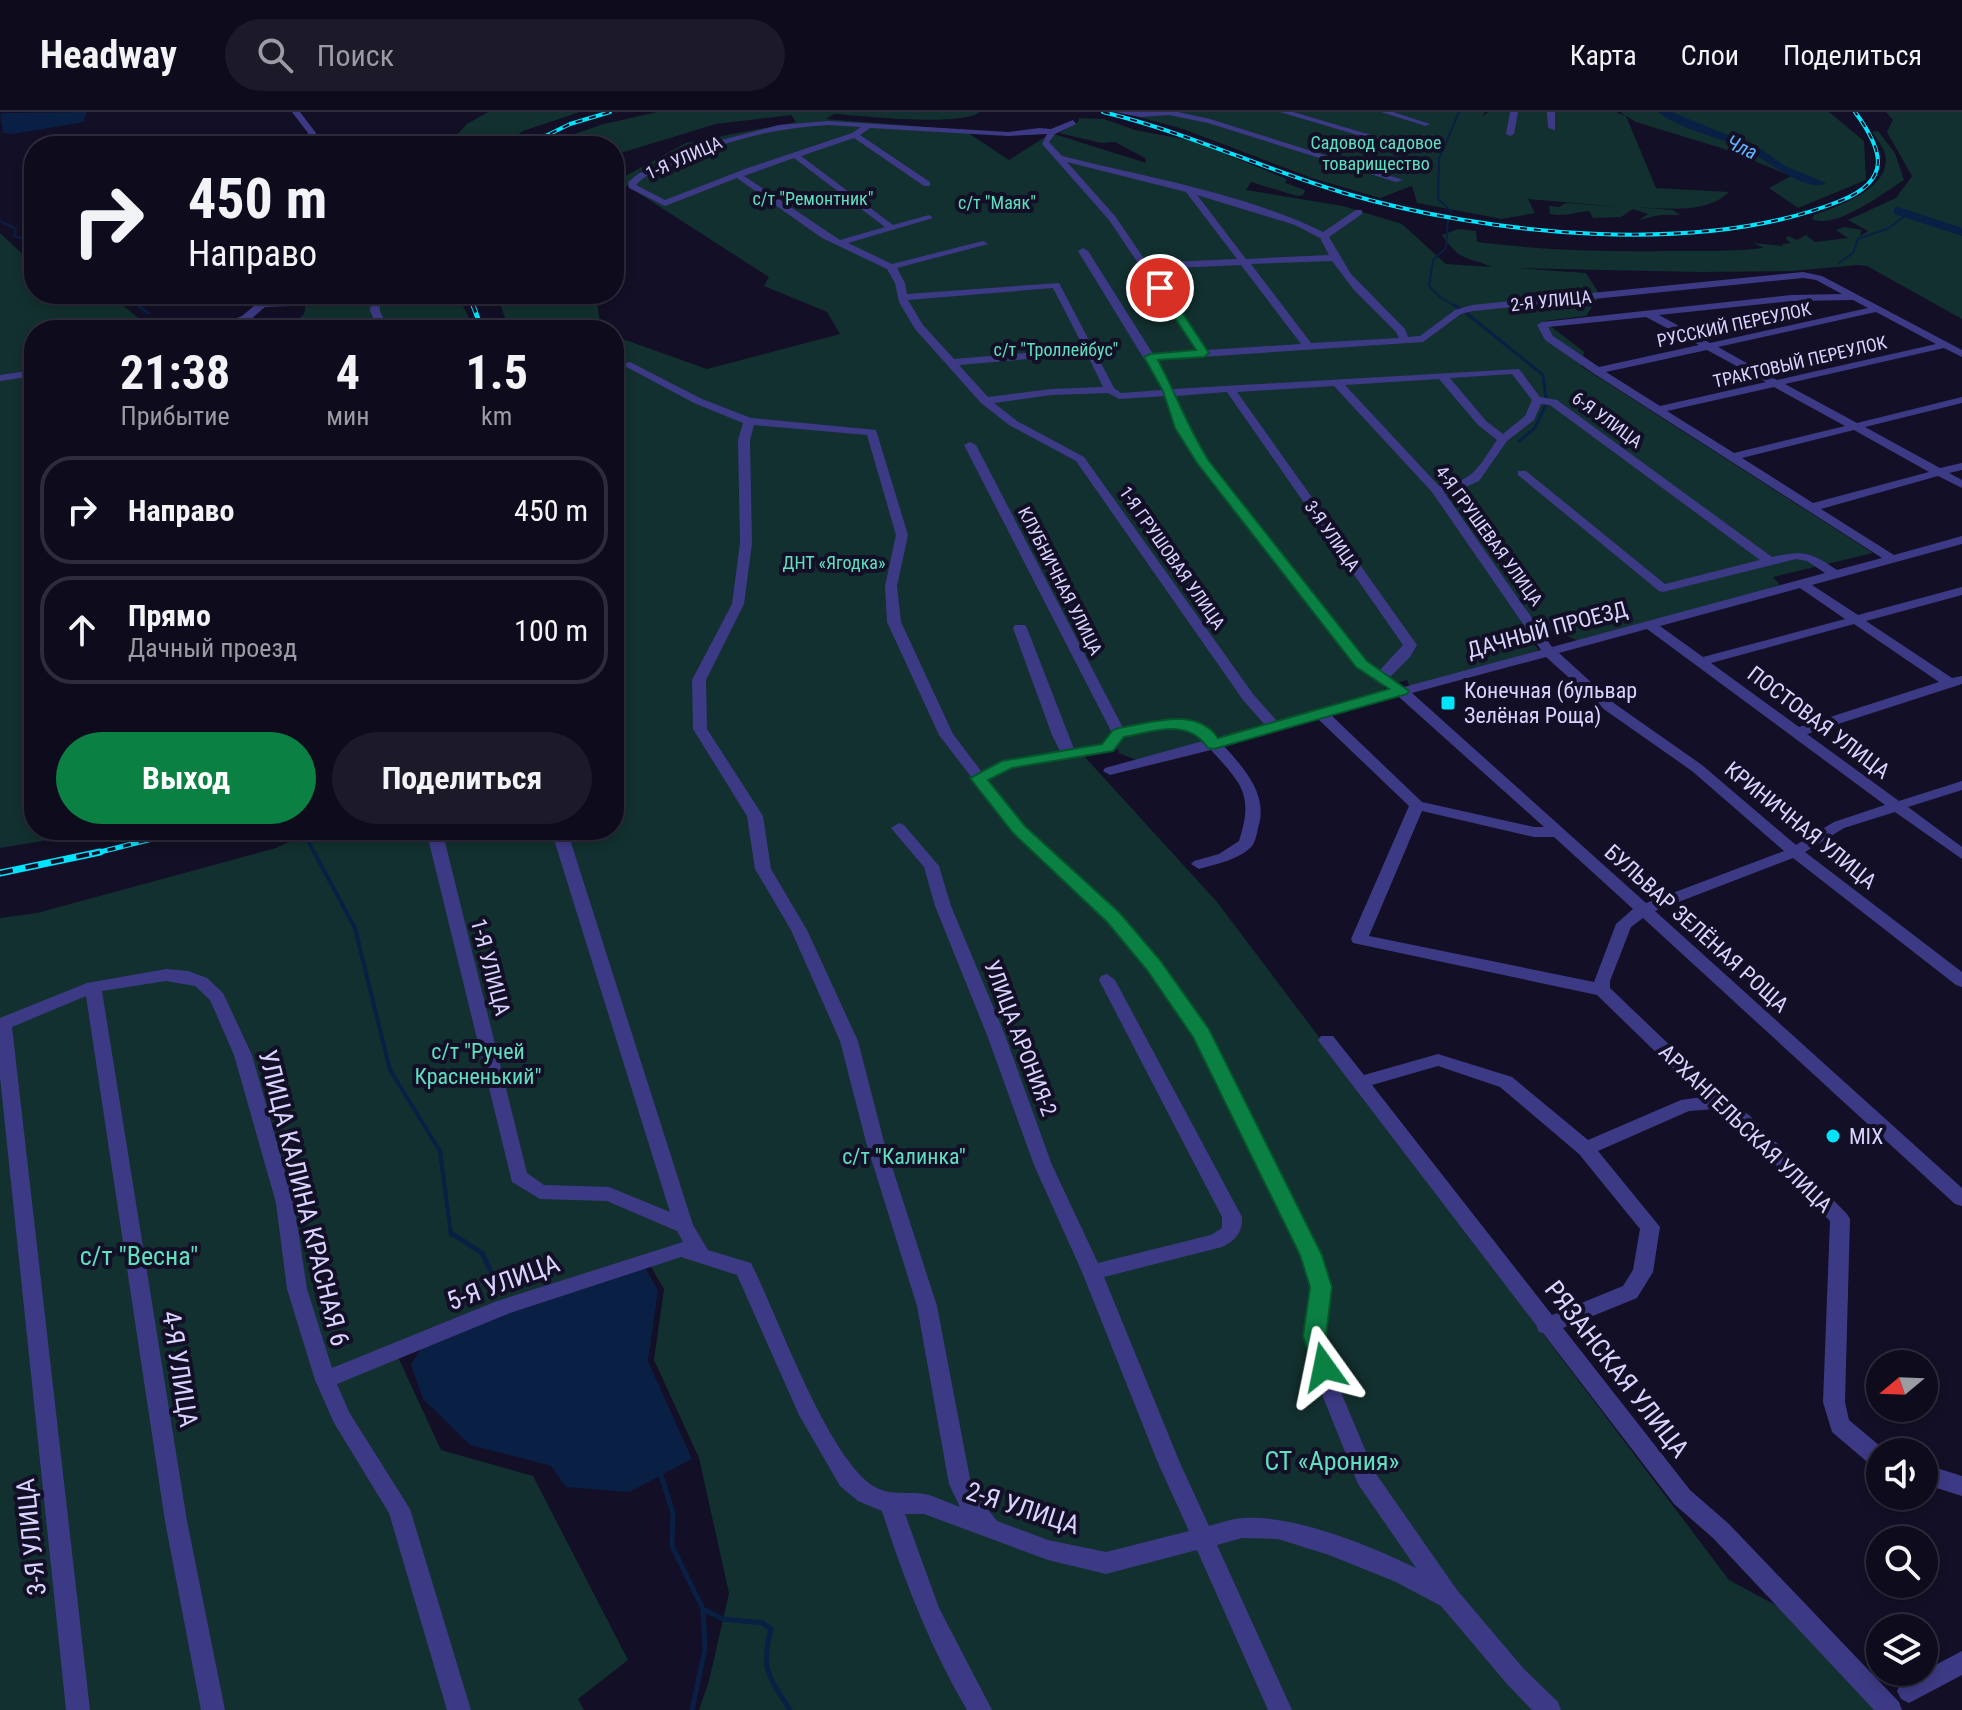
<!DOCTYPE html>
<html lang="ru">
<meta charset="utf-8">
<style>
body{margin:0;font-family:"Roboto Condensed",sans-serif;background:#1c1929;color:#f1f3f6;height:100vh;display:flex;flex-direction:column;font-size:30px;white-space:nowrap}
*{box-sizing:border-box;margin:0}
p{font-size:26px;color:#9b9ba3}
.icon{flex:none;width:44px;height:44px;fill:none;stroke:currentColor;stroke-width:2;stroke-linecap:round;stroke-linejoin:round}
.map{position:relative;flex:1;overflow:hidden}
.panel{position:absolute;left:24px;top:208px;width:600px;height:520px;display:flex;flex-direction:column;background:#0e0b1c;border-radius:32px;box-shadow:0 4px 12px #0003,0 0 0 2px #2e2b3b}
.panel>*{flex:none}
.guide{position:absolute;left:24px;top:24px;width:600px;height:168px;border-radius:32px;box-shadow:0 4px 12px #0003,0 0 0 2px #2e2b3b;background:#0e0b1c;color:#f1f3f6;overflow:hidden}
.needle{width:52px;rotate:251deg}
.controls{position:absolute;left:1866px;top:1238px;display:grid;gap:16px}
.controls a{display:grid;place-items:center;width:72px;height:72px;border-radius:50%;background:#0e0b1c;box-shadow:0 4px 12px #0003,0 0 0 2px #2e2b3b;font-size:40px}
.pin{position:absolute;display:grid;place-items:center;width:68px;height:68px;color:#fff;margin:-34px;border:4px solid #fff;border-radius:50%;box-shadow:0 2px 8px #0007}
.me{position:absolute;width:88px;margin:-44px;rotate:348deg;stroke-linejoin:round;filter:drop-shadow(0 0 6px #0008)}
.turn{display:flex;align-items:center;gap:28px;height:168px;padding:0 32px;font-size:36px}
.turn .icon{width:104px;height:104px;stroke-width:2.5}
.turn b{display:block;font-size:56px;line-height:68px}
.eta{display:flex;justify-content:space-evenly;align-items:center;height:136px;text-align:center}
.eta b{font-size:48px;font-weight:700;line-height:56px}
.button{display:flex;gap:16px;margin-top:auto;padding:16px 32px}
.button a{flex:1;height:92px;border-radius:48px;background:#0b8043;color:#fff;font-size:32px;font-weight:700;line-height:92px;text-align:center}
.button a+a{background:#1c1929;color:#f1f3f6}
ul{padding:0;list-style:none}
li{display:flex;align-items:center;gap:24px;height:108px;margin:0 16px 12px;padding:0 16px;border:4px solid #2e2b3b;border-radius:32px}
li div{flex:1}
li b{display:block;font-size:30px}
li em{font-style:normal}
header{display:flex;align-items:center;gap:48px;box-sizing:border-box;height:112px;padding:0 40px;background:#0e0b1c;border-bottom:2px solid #2e2b3b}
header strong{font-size:38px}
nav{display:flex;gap:44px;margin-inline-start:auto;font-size:28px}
.search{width:560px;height:72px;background:#1c1929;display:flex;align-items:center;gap:20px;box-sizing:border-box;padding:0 28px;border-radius:44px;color:#9b9ba3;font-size:30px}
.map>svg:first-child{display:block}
.green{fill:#12302f}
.water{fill:#0a1f44}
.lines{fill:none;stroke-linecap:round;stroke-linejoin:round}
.stream-far3{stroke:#0a1f44;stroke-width:2}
.stream-far2{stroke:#0a1f44;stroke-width:3}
.stream-far1{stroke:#0a1f44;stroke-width:4}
.stream{stroke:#0a1f44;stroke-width:5}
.river{fill:#0a1f44;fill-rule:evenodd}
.minor{fill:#3d3a85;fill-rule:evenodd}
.rail-far2-casing{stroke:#00e5ff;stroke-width:4}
.rail-far1-casing{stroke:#00e5ff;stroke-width:5}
.rail-casing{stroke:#00e5ff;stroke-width:7}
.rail-far2{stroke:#130f26;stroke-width:2;stroke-dasharray:7;stroke-linecap:butt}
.rail-far1{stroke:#130f26;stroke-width:3;stroke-dasharray:8;stroke-linecap:butt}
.rail{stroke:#130f26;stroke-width:4;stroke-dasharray:13;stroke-linecap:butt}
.route{fill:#0b8043;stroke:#07532c;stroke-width:2}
.poi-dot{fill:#00e5ff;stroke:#130f26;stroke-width:3}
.labels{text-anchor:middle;stroke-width:8;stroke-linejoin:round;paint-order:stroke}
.far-park-label{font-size:18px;fill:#5fe0c0;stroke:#130f26}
.far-street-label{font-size:18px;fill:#d9d4ff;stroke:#130f26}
.far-water-label{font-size:20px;font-style:italic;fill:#62b6ff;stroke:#130f26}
.street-label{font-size:22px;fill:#d9d4ff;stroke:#130f26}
.poi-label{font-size:22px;fill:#d9d4ff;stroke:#130f26;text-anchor:start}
.park-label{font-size:22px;fill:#5fe0c0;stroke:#130f26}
.near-street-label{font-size:26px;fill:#d9d4ff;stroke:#130f26}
.near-park-label{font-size:26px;fill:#5fe0c0;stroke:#130f26}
</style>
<header>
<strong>Headway</strong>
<div class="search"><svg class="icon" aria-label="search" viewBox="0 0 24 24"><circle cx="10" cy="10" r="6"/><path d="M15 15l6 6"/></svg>Поиск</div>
<nav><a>Карта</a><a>Слои</a><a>Поделиться</a></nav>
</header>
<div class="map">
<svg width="1962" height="1598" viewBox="0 0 1962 1598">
<rect width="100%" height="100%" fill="#130f26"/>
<path class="green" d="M488,0h92l-57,19 -23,15h-54l21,-22z
M657,0h323c-19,15 -118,4 -146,2l-8,5 138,11 45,30 42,-27 95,30 -1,-5 -30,-16 -14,1 -42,-10 19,-11 1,-4 25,1 31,11 58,11 94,38 -2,4 20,7 -2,5 -6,1 -46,-14 -5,8 97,16 59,18 44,40 46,3c-25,-11 -31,-4 -50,-32l16,-6 18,2 1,11c63,8 125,10 187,9 34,0 67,1 100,-3l-11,-5 30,3 -1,-2 9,-1 -5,-4 2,-3 9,4 9,-5 9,7 33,-4 -12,-8 8,-3 18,3 -2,6 8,-5 -20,-11 48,-22 16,-22 -25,-44 6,-12 -7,-8h76v207l-95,-53 -9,-1 -66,6 -94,1 -183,-4 71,5 14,22 -14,21 -42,5 40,31 -3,14 292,187 -100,24 7,8 -199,57 -16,-7 5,-10 -54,17h16l7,8 -123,37h-6l-3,-7 -23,7 2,7 -165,44 -9,-7 -15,3 5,9 -66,17 -17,-7 -1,-4 -34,7 133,146 512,678 87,47 79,83h-1196l10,-29 20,-88 -30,-135 -45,-98 10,-71 -20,-34 -252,89 49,106 92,26 95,184 -50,39 6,11h-584v-792l37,-5 239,-65 39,-18h299v-494l93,33 133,-35 -13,-22 -63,-26 5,-9 -151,-97 68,-37 110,-21 -5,-7 -75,9 -102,31v-9h-59l-2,-5 51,-17z
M1120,0h365l-3,5 6,-5h128l9,4 -4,-4h208l35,29 2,39 -68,28 -29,-20 22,-12 -70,-28 -85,-26 -10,-6 30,72 73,4c-23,23 -66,16 -96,15l40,3 7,5h-20l-21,5 9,-6 -15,-5 -12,8 -28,1 -4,-7c-14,1 -23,6 -39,3l-1,-8 10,1 7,-4 56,4 -94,-8 7,14 -33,6 -85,-16 -5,-17 -32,12 -68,-20 -129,-49z
M1878,19l17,22 9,27c-21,13 -68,50 -92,39l2,-4c23,-8 79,-27 71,-61 -2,-7 -9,-16 -13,-22z
M0,121l34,32v29h75l34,28 -9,8h-100v500h74l-108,18z
M399,182h58l18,36h-188l17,-16 2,-10 70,-4z
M496,182h100l5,36h-91z"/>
<path class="water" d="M86,0l-2,9 -5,2 -66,11 -10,-1 -3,-19 5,-1z
M644,1154l14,24 -10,71 44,98 -63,33 -63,-5 -15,-21 -81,-21 -47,-46 -12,-34 11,-19 103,-40z"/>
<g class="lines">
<path class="stream-far3" d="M1452,100l-14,-13 1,-40 20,-47
M1448,108l-2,28 -13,12 -4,26 12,12 16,9
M0,109l16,8 -2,7 20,6
M1839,151l14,-10 5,-14 31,-11 18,-14
M122,182l18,13"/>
<path class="stream-far2" d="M137,193l11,8
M1454,193l7,4
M1465,200l78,63 3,23
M160,218l7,-7 -4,-2
M1519,329l16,-13 11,-24
M302,718l13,24"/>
<path class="stream-far1" d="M314,740l41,76 35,142 50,81 11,84"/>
<path class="stream" d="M451,1121l31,20 13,27
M657,1361l4,2 12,38 -1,33 31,63 20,10 40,4 8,6c-11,40 -2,48 19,81
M692,1598l13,-61 -2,-39"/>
<path class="river" d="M1658,0h14l89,37 24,17 41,17c-16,11 -57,-20 -72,-29 -29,-17 -69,-21 -96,-42z
M1898,95l64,21v8l-68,-22v-6z"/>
<path class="minor" d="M292,0h8l16,21v13h-8v-13z
M1115,0h63l32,7 193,61 -7,2 -188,-59 -39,-8 -29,2z
M1280,0h13l122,36 -7,2z
M1381,0h12l37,12 -4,2z
M1510,0h8l-4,22 -4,2 -4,-2z
M1547,0h8v18l-7,-2z
M1073,8l3,4 -21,10 -6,8 13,14c84,21 184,38 261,76l33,-22h6v4l-33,23 22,37 54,55 3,8 12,-1 35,-26 17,-5 331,-33 19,4 140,74v7l-18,-9 -159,36 72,39 105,-26v6l-97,24 75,41 22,-5v7l-13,3 13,7v8l-24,-12 -117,33 73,46 68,-19v8l-150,41 46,30 104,-28v8l-96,26 86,57 10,-2v8l-155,50 92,67 63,-20v9l-54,17 54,40v12l-67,-47 -51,16 -39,24 157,120v15l-6,-2 -163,-127 -138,53 307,277v18l-7,-2 -312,-286 -12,9 -21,54v7l114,109 25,18 98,99 3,5 -5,183 4,18 38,32h-7v17l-8,-3 -40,-34 -9,-30 7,-181 -93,-96 -22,-16 -26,2 -91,40 62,76 -7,45 -16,26 -74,30 127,162 39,34 170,178 3,8h-28l-161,-172 -39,-34 -131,-171 -4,-1 -3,-7 -215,-281 -3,-4 3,-4h12l31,39 74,-21 74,23 76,63 93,-40 21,-3 -105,-102 -244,-52 -2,-4 58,-133 -91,-87 -95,26c21,23 46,50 35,83 -1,6 -3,14 -6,18 -13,14 -36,18 -53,23l-8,-5 3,-3 25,-7 20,-13c15,-46 3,-57 -28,-91l-101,25 -7,-4 2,-3 98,-27c-26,-22 -49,-12 -79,-5l-11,15 -101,17 -24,11 36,48 96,87 39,47 49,69 113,225 10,32 -7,49 19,61 31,74 83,119 66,78 35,34 3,8h-29l-25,-26 -66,-78 -45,-24 -67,-27 -51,-16 -36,-1 -25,7 75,165h-24l-71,-160 -91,24 -58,-14 -124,-46h-19l34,94 53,102h-25c-37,-63 -63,-130 -85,-199l-24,-10 -18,-15 -41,-71 -62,-140 -56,-18 -171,56 -173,71 12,28 61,97 61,201h-24l-58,-197 -55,-90 -19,-43 -28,-91 -11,-86 -42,-148 -24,-55 -15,-14 -29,-5 -64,10 85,530 38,189h-24l-36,-189 -79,-525 -74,31 78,683h-24l-66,-633v-59l87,-35 79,-14 22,2 19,7 16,15 29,62 42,148 13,86 25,79 165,-67 186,-59 -6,-11 -70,-30 -67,-2 -28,-17 -86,-352h16l85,343 17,12 65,2 61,25 -119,-382h16l126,395 15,25 43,13c26,51 79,202 126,225 16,8 31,3 48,6 12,3 24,9 35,13l-11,-23 -32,-178 -51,-164 -26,-101 -49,-111 -36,-61 -8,-53 -54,-87 -1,-49 40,-76 8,-61 -2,-103 5,-17 -49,-20 -73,-39 9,-2 72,37 49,19 125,12 32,105 -11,51 4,36 52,112 28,37 22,-10 57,-10 -8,-16 -39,-107 2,-3h10l2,3 47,121 29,-5 9,-11 -148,-288 6,-3 6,3 147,283c35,-8 65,-17 93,10l49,-13 -22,-25 -167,-239 -67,-36 -28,-22 -66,-74 -16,-27 -4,-19 -8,-14 -65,-31 -85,-60 -72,28 -36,-18 -1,-6 10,-8 68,-30 73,-19 49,-4 180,11 31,-4 12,1zM828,13l33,2 -9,6 -107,36 -80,31 -29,-15c8,-10 25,-16 37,-21 50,-23 100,-36 155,-39zM870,16l138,8 39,-2 -5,10 67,76 88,131 -44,3 -65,-103 -5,-3 -5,3 85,139 -42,3 -7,-5 -55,-105 -152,11 -2,-11 -8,-15 91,-24 -5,-3 -91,23 -44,-21 85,-25 -4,-3 -36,10 -92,-69 53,-18 70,48h6v-4l-70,-47zM794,46l91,69 -45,13 -96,-64zM1067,50l119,30 51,67 -90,4 -32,-47zM1197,83l98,30 25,13 9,17 -83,4zM1332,149l22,29 42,42 3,6 -88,5 -60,-79zM1241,153l60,79 -94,6 -56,-81zM1803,166l13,2 26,14 -51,1 -249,27 -5,3 8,15 48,33 289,185 -45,12c-26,-18 -34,-20 -65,-13l-215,-157 -17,-3 -21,-28 -346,20 -16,-29 266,-18 38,-28 12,-3zM1053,176l31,60 -130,11 -31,-34 -15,-25zM1853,188l15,8 -158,35 -51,-28 132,-14zM1876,200l60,32 -159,36 -59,-33zM1646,205l53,28 -100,22 -46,-31 -5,-9zM1707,238l59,32 -106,24 -54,-34zM1087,242l16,33 -52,2 -63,8 -29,-32zM1512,262l20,26 -7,16 -22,18 -17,-13 -36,-43zM1439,267l39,46 19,15c-19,27 -22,41 -58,46l-94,-101zM1334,274l98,106 109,158 -137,37 -14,-10 20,-20 7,-12 -180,-253zM1774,275l71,39 -111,27 -67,-42zM1227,280l176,253 -23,25 -13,-9 -158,-200 -21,-33 -12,-32zM1108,281l11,6 46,-3 11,32 24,37 157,202 34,24 -114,30 -24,-27 -169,-237 -67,-36 -23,-18 57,-8zM1541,292l9,1 210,155 -95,24 -139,-113h-8v4l141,116 4,1 133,-33 11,2 18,12 -273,74 -108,-155 17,-3 18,-8 28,-40 27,-21zM754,313l113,10 29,100 -11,51 2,36 52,113 75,98 94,89 39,47 48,67 106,219 10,32 -7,49 19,61 35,87 58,84c-45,-22 -121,-53 -171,-50 -12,0 -25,5 -36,8l-29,-63 -76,-186 118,-30c13,-6 21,-15 20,-30l-127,-237 -8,-6 -6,2 -2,4 123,237v11l-11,7 -113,28 -46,-98 -47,-130 -54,-129 -12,-40 -35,-41 -5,-2 -8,5 33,39 11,39 52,129 47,130 48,107 76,191 31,68 -83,21 -58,-12 -51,-19 -20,-25 -6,-12 -34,-178 -53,-164 -26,-101 -51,-111 -36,-61 -8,-53 -56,-87 -1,-49 38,-76 8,-61 -2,-103zM1854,318l75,42 -116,31 -71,-45zM1800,476l45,31 -142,38 -43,-31zM1854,512l85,58 -140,45 -88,-64zM1647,517l238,176 -51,17 -38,23 -94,-80 -87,-61 -56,-51zM1546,545l59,53 87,61 92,80 -138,52 -234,-210zM1399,585l145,130h-10l-112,-25 -91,-87zM1422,699l112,26h20l79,72 -17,15 -22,58 -225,-46zM1438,954l62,21 79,67 61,75 -7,41 -10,16 -71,29 -180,-230z
M268,182l10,1 -6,6 107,-3 1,13 9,19h-10l-9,-19 1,-8 -106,4 -15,13 -31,10h-15l38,-14z
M34,258v6l-34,5v-6z
M1924,1352l38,12v20l-38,-12z
M1962,1539v24l-53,28 -8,-4 -4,-8 4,-8z"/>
<defs>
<path id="rail-far2" d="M1103,0c83,20 160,57 241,81 144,42 356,64 496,8 53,-21 43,-51 15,-89
M525,34l45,-22 40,-12
M471,182l2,13"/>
<path id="rail-far1" d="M473,193l9,25
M92,742l96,-24"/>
<path id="rail" d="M0,761l100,-21"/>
</defs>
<use href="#rail-far2" class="rail-far2-casing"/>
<use href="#rail-far1" class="rail-far1-casing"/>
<use href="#rail" class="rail-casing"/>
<use href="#rail-far2" class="rail-far2"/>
<use href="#rail-far1" class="rail-far1"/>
<use href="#rail" class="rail"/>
</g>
<path class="route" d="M1160,172l4,1 45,68 -5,4 -46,3c18,34 30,68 51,101l158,200 42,30 -2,3 -193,55 -6,-1c-20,-30 -53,-17 -84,-11l-11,14 -101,17 -24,12 37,46 95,87 40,47 49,69 113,226 10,32 -6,49 10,31 -4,7 -8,3 -9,-3 -12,-38 7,-49 -10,-32 -107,-218 -46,-67 -40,-48 -94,-89 -43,-55 32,-17 100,-17 11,-14 6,-2c31,-5 77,-22 99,10l171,-49 -33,-22 -159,-204 -22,-35 -12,-37 -19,-34 6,-3 46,-4 -41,-62z"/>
<g class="poi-dot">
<rect x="1440" y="583" width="16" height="16" rx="4"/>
<circle cx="1833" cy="1024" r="8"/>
</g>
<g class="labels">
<g class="far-park-label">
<text x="1376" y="37">Садовод садовое<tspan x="1376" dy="21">товарищество</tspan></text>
<text x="813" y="93">с/т "Ремонтник"</text>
<text x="997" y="97">с/т "Маяк"</text>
<text x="1056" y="244">с/т "Троллейбус"</text>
<text x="834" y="457">ДНТ «Ягодка»</text>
</g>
<g class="far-street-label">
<text transform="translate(684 46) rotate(-24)" y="6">1-Я УЛИЦА</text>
<text transform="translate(1551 189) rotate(-6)" y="6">2-Я УЛИЦА</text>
<text transform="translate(1734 213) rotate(-12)" y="6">РУССКИЙ ПЕРЕУЛОК</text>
<text transform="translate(1800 250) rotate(-13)" y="6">ТРАКТОВЫЙ ПЕРЕУЛОК</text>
<text transform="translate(1607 308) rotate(36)" y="6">6-Я УЛИЦА</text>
<text transform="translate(1332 424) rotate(55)" y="6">3-Я УЛИЦА</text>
<text transform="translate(1489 424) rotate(54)" y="6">4-Я ГРУШЕВАЯ УЛИЦА</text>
<text transform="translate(1172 446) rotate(55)" y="6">1-Я ГРУШОВАЯ УЛИЦА</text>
<text transform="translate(1060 469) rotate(63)" y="6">КЛУБНИЧНАЯ УЛИЦА</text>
</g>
<g class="far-water-label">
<text transform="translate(1742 35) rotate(24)" y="7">Чла</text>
</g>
<g class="street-label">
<text transform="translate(1547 517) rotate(-15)" y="8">ДАЧНЫЙ ПРОЕЗД</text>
<text transform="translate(1819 610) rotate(37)" y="8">ПОСТОВАЯ УЛИЦА</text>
<text transform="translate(1801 713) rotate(39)" y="8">КРИНИЧНАЯ УЛИЦА</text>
<text transform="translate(1697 816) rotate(42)" y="8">БУЛЬВАР ЗЕЛЁНАЯ РОЩА</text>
<text transform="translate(491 855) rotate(75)" y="8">1-Я УЛИЦА</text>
<text transform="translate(1021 926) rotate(69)" y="8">УЛИЦА АРОНИЯ-2</text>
<text transform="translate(1746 1016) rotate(44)" y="8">АРХАНГЕЛЬСКАЯ УЛИЦА</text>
</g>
<g class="poi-label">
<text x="1464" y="586">Конечная (бульвар<tspan x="1464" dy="25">Зелёная Роща)</tspan></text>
<text x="1849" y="1032">MIX</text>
</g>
<g class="park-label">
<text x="478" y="947">с/т "Ручей<tspan x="478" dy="25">Красненький"</tspan></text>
<text x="904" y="1052">с/т "Калинка"</text>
</g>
<g class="near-street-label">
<text transform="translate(304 1086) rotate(76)" y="9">УЛИЦА КАЛИНА КРАСНАЯ 6</text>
<text transform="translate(503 1170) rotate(-20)" y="9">5-Я УЛИЦА</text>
<text transform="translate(180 1257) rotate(81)" y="9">4-Я УЛИЦА</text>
<text transform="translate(1617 1257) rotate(52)" y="9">РЯЗАНСКАЯ УЛИЦА</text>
<text transform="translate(1023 1396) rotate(18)" y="9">2-Я УЛИЦА</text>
<text transform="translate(31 1425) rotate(-96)" y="9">3-Я УЛИЦА</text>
</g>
<g class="near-park-label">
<text x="139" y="1153">с/т "Весна"</text>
<text x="1332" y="1358">СТ «Арония»</text>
</g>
</g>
</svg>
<div class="controls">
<a><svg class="needle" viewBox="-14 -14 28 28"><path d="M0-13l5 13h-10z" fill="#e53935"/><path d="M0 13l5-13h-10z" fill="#9b9ba3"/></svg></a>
<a><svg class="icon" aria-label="sound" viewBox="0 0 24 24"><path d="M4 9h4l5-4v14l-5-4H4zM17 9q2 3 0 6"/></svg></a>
<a><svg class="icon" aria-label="search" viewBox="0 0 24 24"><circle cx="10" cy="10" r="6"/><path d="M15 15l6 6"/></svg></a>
<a><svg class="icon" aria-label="layers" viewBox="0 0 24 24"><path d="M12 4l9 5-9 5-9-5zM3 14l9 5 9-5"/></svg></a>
</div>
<div class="pin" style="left:1160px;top:176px;background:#d93025"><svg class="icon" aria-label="arrive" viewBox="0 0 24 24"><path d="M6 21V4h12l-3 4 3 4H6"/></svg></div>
<svg class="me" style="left:1324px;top:1255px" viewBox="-20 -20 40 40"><path d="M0-17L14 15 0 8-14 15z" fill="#0b8043" stroke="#fff" stroke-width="4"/></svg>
<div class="guide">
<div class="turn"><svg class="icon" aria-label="right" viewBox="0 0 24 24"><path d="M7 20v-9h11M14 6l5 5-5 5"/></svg><div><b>450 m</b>Направо</div></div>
</div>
<section class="panel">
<div class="eta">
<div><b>21:38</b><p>Прибытие</p></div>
<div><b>4</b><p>мин</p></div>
<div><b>1.5</b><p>km</p></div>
</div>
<ul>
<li><svg class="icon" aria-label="right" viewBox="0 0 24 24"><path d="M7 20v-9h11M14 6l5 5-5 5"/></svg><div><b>Направо</b></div><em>450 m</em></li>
<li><svg class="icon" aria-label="ahead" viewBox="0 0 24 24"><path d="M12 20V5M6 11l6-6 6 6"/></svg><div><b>Прямо</b><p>Дачный проезд</p></div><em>100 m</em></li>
</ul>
<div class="button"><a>Выход</a><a>Поделиться</a></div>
</section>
</div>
